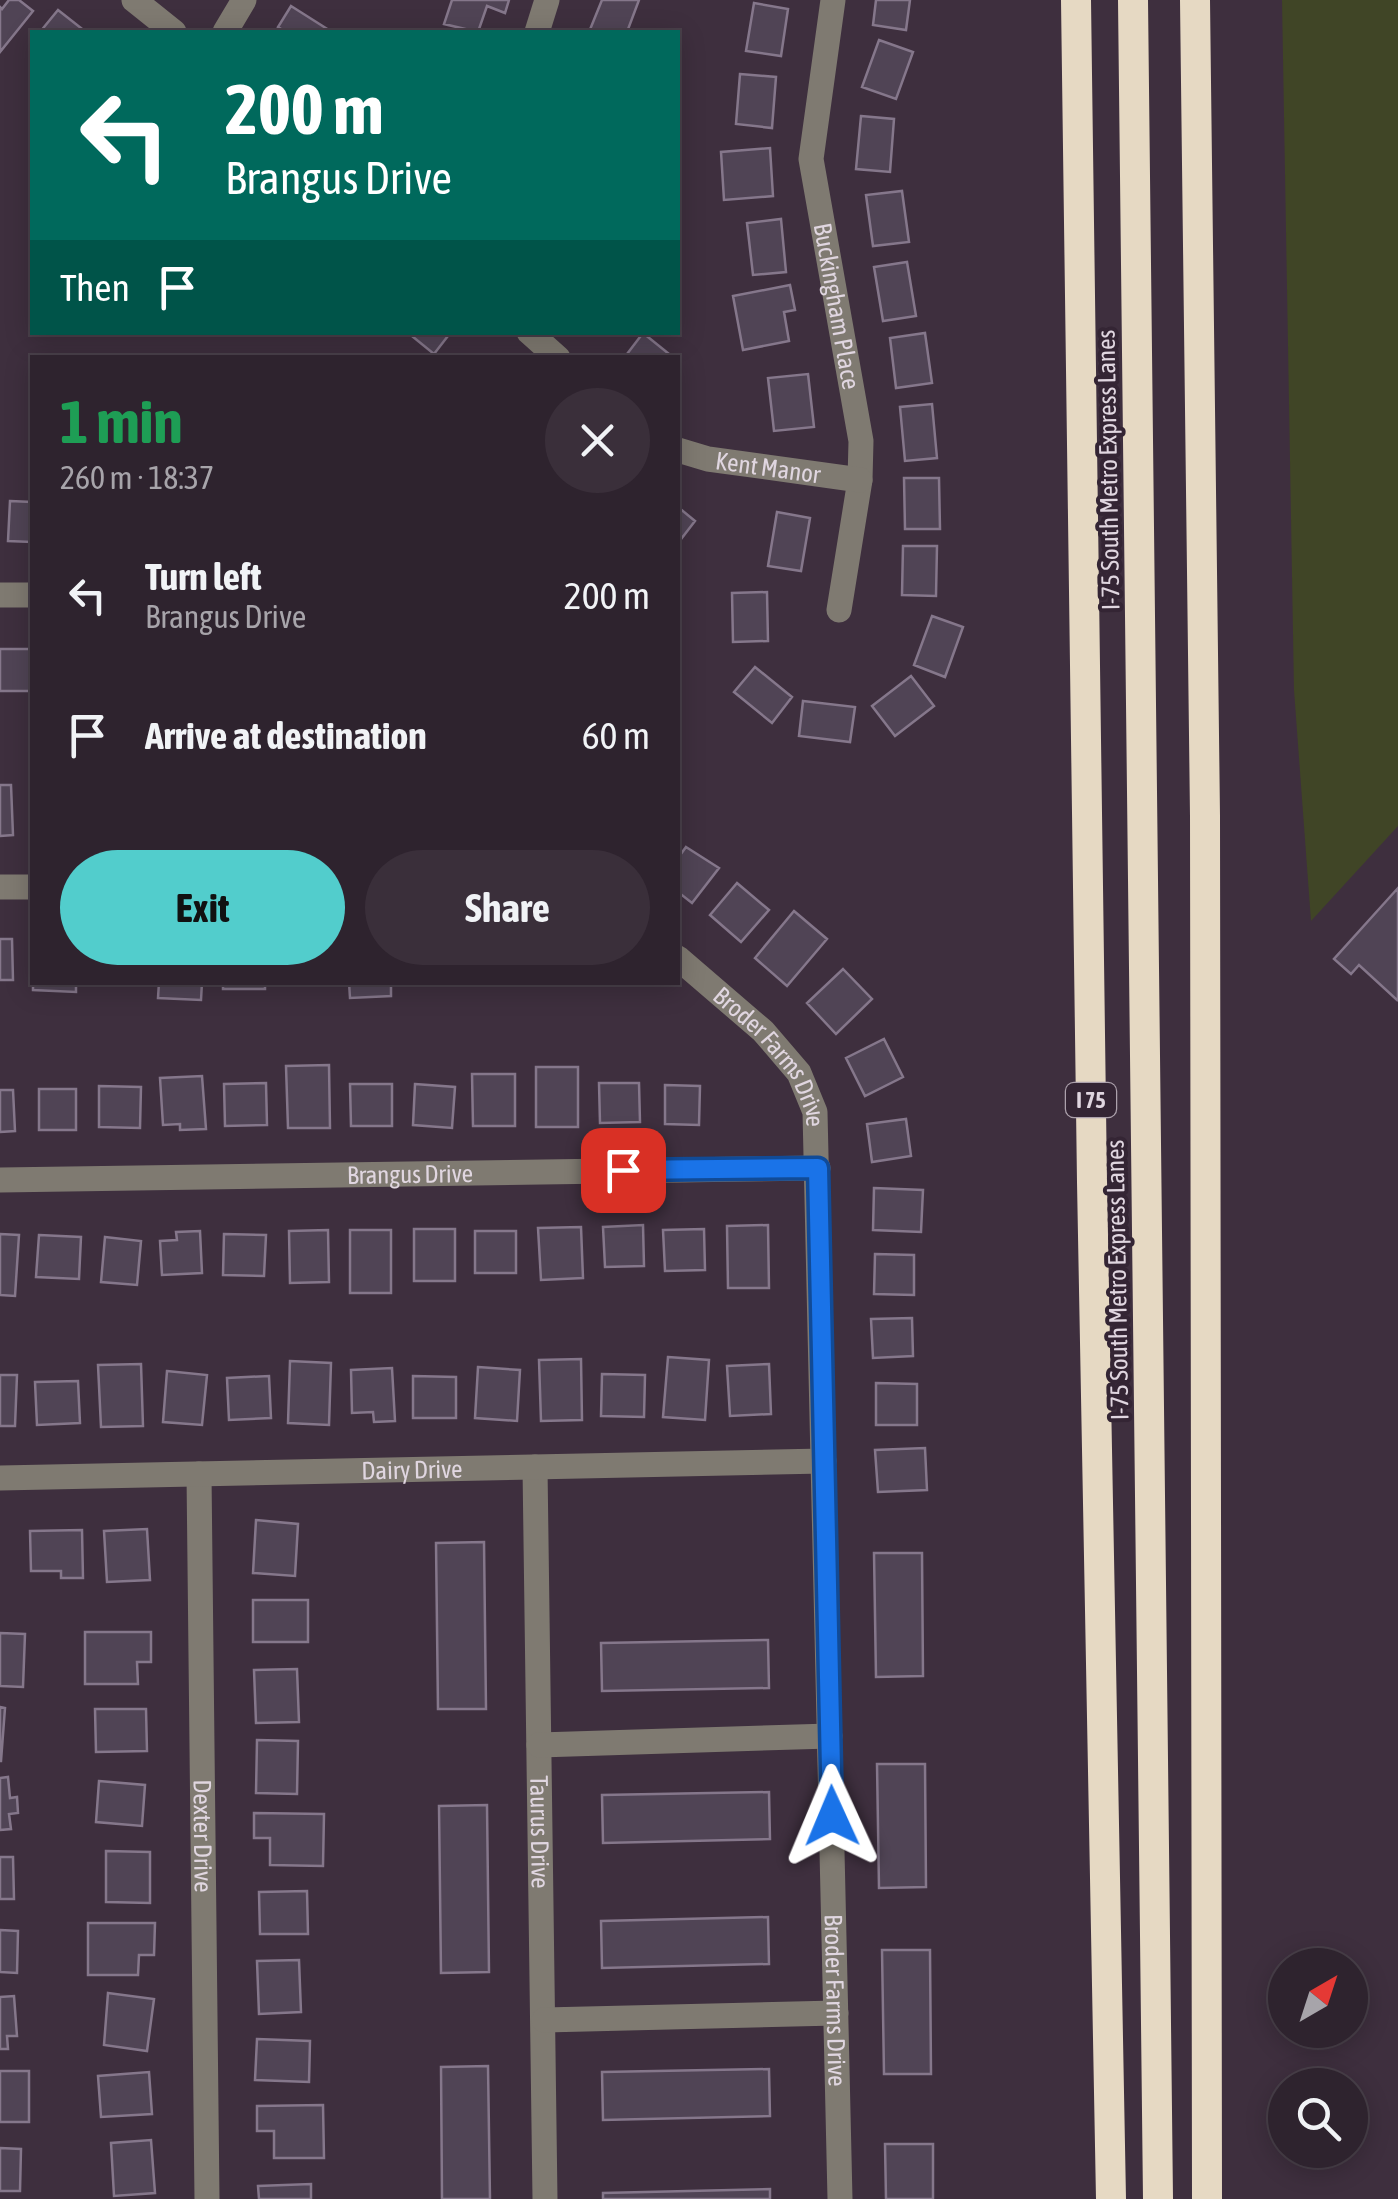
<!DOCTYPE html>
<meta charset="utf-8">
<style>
body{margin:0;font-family:"Asap Condensed",sans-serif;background:#3a2f3a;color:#f1f3f6;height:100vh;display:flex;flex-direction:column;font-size:38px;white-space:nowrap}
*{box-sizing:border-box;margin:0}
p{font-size:32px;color:#a7a4aa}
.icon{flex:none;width:55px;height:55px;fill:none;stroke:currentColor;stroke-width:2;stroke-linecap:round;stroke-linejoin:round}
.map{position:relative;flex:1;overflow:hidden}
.sheet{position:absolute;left:30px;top:355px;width:650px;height:630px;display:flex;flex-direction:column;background:#2e232e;border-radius:0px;box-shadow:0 5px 25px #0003,0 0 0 2px #49404a}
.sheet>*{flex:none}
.hud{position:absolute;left:30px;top:30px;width:650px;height:305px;border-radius:0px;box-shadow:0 5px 25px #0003,0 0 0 2px #49404a;background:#00695c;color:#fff;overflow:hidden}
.needle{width:65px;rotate:39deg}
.controls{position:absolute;left:1268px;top:1948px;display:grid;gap:20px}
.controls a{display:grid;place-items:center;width:100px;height:100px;border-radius:50%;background:#2e232e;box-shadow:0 5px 25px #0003,0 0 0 2px #49404a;font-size:50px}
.pin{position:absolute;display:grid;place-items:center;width:85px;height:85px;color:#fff;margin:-42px;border-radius:20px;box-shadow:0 5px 15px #0006}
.me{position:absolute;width:110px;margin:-55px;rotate:359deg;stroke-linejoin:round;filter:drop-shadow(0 0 8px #0008)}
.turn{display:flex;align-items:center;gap:35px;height:210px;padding:0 30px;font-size:45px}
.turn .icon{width:130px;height:130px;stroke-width:2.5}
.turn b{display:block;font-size:70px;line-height:85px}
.then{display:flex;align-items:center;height:95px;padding:0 30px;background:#0003;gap:20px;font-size:38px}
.round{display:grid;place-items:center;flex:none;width:105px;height:105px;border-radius:52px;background:#3a2f3a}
.overview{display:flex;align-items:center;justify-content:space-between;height:170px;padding:0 30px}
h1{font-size:60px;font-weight:700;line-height:75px;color:#1e9e55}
.cta{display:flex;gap:20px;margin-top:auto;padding:20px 30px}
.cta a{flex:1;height:115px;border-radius:60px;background:#52cdcc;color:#111;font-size:40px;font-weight:700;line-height:115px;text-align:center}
.cta a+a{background:#3a2f3a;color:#f1f3f6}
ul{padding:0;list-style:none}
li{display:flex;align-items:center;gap:30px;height:140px;padding:0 30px}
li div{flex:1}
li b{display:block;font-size:38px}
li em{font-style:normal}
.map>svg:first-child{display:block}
.green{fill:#404526}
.building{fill:#504455;stroke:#85778b;stroke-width:2.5}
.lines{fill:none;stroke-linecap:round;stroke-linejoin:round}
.minor{stroke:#7f7a71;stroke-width:25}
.highway{stroke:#e6d9c3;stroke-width:30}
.route-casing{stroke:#114b97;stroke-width:25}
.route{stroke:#1a73e8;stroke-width:18}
.labels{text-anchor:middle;stroke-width:8;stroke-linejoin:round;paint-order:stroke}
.shield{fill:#342534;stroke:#aca1ac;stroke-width:2.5}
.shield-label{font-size:22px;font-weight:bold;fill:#e0d6e0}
.street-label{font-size:25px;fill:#e0d6e0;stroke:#342534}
</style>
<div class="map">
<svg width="1398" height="2199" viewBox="0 0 1398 2199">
<rect width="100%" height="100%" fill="#3e2f3e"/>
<path class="green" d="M1282,0h116v826l-87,95 -17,-231z"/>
<path class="building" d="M9,0h10l14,11 -33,41v-45l2,2z
M452,0h57l-4,13 -18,-7 -9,26 -34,-8z
M602,0h37l-12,32h-38z
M876,0h34l-4,30 -33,-5z
M754,3l34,6 -7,47 -35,-5z
M291,6l41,26h-46l-8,-5z
M58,10l28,22h-46z
M879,40l34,12 -17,47 -34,-12z
M740,74l36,3 -4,51 -36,-4z
M861,116l33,3 -4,53 -34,-3z
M770,148l3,48 -49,4 -3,-48z
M902,191l7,51 -36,4 -7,-51z
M781,219l5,53 -33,3 -6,-52z
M907,262l9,54 -33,5 -9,-54z
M790,285l5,25 -11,2 5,29 -46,9 -10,-54z
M407,332h44l-17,22z
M643,333l31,25h-50z
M925,333l7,50 -36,5 -6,-50z
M808,374l6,53 -40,4 -6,-53z
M932,404l5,54 -32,3 -5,-54z
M904,478h35l1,51h-35z
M10,501l22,1v40l-24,-1z
M678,507l17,14 -17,22z
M777,512l33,6 -9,53 -33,-5z
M903,546h34l-1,50 -34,-1z
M767,592l1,49 -35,1 -1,-49z
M932,616l31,11 -18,50 -31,-12z
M0,649h32v42h-32z
M755,667l37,30 -20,26 -38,-31z
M911,676l23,30 -39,30 -23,-30z
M803,701l52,6 -5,35 -51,-6z
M0,785h11l2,50 -13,1z
M686,847l33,21 -27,35 -14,-11v-34z
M737,883l32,27 -28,32 -31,-27z
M1398,888v110l-1,2 -38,-35 -8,9 -17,-15z
M794,911l33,28 -40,47 -32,-28z
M0,939h12l1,41h-13z
M843,969l29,30 -36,35 -29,-31z
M33,982h43v10l-43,-2z
M159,982h43l-1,18 -43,-2z
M223,982h42v7h-42z
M349,982h42v14l-41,2z
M884,1039l19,38 -38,19 -19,-38z
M329,1065l1,63h-42l-2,-62z
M536,1067h42v60h-42z
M472,1074h43v52h-42z
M202,1076l4,53 -26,1v-6l-17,1 -3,-47z
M266,1083l1,42 -42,1 -1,-42z
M599,1083h40l1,39 -40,1z
M350,1084h42v42h-41z
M415,1084l40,3 -3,41 -39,-3z
M665,1085l35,1 -1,39 -34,-1z
M99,1086l42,1 -1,41 -41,-1z
M39,1089h37v41h-37z
M0,1090h13l2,41 -15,1z
M906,1119l5,37 -39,6 -5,-38z
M874,1188l49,2 -2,42 -48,-2z
M643,1225l1,41 -39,1 -2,-40z
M768,1225l1,63h-41l-1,-62z
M581,1227l2,51 -42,2 -3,-52z
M414,1229h41v52h-41z
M704,1229l1,41 -40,1 -2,-41z
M328,1230l1,52 -39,1 -1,-52z
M350,1230h41v63h-41z
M200,1231l2,42 -40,2 -2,-34 17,-1 -1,-8z
M475,1231h41v42h-41z
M0,1234l19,1 -4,61 -15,-1z
M224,1234l42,1 -2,41 -41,-1z
M39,1235l42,2 -2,42 -43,-2z
M105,1237l36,4 -4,44 -36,-3z
M875,1254l39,1v40l-40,-1z
M912,1318l1,38 -40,2 -2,-39z
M668,1357l41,3 -4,60 -42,-3z
M581,1359l1,61 -41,1 -2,-61z
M290,1361l41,2 -2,62 -41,-2z
M141,1364l2,62 -42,1 -3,-62z
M769,1364l2,50 -41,2 -3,-50z
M478,1367l42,3 -3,51 -42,-3z
M392,1368l3,53 -21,1 -1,-10 -21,1 -1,-43z
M167,1371l40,4 -5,50 -39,-3z
M602,1374l43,1 -1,42 -43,-1z
M0,1375h17l-2,51h-15z
M269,1376l2,42 -42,2 -2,-42z
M413,1376l43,1v41h-43z
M78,1381l2,42 -43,2 -2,-43z
M876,1383l41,1v41h-41z
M925,1448l2,42 -49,2 -3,-42z
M256,1520l42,4 -3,52 -42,-3z
M147,1529l3,51 -43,2 -3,-51z
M82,1530l1,48h-22v-7h-30l-1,-40z
M484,1542l2,167h-48l-2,-166z
M874,1553h48l1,123 -47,1z
M253,1600h55v42h-55z
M85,1632h66v30h-14l1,22h-53z
M0,1633l25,1 -2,53 -23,-1z
M768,1640l1,48 -167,3 -1,-48z
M297,1669l2,53 -43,1 -2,-53z
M0,1707l5,1 -4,53h-1z
M95,1709h51l1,42 -51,1z
M257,1740l41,1 -1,53 -41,-1z
M877,1764h48l1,123 -47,1z
M8,1777l2,21 7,-1 1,16 -9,1 2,15 -11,1v-52z
M99,1781l46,4 -3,41 -46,-4z
M769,1792l1,47 -167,4 -1,-48z
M487,1805l2,167 -48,1 -2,-167z
M254,1813l70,1 -1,52 -53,-1v-27h-16z
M106,1851l44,1v51l-44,-1z
M0,1857h13l1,42h-14z
M307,1891l1,43h-48l-1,-42z
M768,1917l1,47 -167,4 -1,-47z
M88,1923h67l-1,32h-15l-1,20h-50z
M0,1930l18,1 -1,42 -17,-1z
M882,1950h48l1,124h-47z
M299,1960l2,52 -42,2 -2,-53z
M108,1993l46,6 -7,52 -43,-6z
M14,1996l3,40h-10l1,13h-8v-52z
M257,2039l53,2 -1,41 -54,-2z
M488,2066l2,133h-48l-1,-132z
M769,2069l1,47 -167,4 -1,-48z
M0,2071h29v51h-29z
M149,2072l3,42 -51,3 -3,-41z
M323,2105l1,53h-50v-27h-17v-25z
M151,2140l4,53 -41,3 -3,-53z
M885,2144h48v55h-47z
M0,2148l21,1 -1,42h-20z
M311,2184v15h-52l-1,-13z
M770,2189v10h-167v-6z"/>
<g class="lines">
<g class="minor">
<path d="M134,0l40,32"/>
<path id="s1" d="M833,0l-22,159 50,282 -1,39 -21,130"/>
<path d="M225,32l19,-32"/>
<path d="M537,32l10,-32"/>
<path d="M529,332l29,26"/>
<path id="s2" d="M678,450l30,9 152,21"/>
<path d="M0,595h32"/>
<path d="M0,887h32"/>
<path id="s3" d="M678,958l85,73 36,42 16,39 25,1087"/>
<path id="s4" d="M0,1180l818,-12"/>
<path id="s5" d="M535,1467l10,732"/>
<path id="s6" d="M199,1474l8,725"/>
<path id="s7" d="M0,1478l824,-17"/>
<path d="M539,1745l291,-9"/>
<path d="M544,2020l292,-7"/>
</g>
<path class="highway" d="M1076,0l16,1182 19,1017
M1133,0l25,2199
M1195,0l10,816 2,1383"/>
</g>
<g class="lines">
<defs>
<path id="route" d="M623,1170l195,-2 14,648"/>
</defs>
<use href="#route" class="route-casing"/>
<use href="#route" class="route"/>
</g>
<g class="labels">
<rect class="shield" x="1066" y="1083" width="50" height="34" rx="8"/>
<g class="shield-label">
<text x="1091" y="1108">I 75</text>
</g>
<g class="street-label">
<text dy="9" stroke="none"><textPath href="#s1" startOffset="310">Buckingham Place</textPath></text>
<text dy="9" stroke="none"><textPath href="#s2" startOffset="92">Kent Manor</textPath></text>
<text transform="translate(1108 470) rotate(-91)" y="9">I-75 South Metro Express Lanes</text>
<text dy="9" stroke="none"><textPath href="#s3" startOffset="138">Broder Farms Drive</textPath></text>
<text dy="9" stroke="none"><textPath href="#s4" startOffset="410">Brangus Drive</textPath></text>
<text transform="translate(1117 1280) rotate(-91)" y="9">I-75 South Metro Express Lanes</text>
<text dy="9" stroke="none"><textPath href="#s7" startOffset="412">Dairy Drive</textPath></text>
<text dy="9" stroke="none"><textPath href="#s5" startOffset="365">Taurus Drive</textPath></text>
<text dy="9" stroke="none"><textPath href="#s6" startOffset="362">Dexter Drive</textPath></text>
<text dy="9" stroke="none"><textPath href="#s3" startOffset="1098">Broder Farms Drive</textPath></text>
</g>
</g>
</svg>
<div class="controls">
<a><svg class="needle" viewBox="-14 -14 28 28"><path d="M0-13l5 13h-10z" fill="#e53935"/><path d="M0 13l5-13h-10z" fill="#a7a4aa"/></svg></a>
<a><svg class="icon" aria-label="search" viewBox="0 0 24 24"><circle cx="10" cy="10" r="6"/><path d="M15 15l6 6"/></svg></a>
</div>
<div class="pin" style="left:623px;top:1170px;background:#d93025"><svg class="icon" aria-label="arrive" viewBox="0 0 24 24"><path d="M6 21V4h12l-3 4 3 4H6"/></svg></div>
<svg class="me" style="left:832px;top:1816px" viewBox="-20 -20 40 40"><path d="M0-17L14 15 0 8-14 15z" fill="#1a73e8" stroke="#fff" stroke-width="4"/></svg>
<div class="hud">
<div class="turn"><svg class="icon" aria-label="left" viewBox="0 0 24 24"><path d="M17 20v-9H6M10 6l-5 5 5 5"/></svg><div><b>200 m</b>Brangus Drive</div></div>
<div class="then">Then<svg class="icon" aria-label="arrive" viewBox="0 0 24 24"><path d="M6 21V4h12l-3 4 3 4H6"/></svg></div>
</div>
<section class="sheet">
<div class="overview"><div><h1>1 min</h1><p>260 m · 18:37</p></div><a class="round"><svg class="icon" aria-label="close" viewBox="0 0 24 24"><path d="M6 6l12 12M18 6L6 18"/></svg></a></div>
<ul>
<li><svg class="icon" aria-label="left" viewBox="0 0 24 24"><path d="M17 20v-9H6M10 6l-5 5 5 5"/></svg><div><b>Turn left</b><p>Brangus Drive</p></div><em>200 m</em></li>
<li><svg class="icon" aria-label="arrive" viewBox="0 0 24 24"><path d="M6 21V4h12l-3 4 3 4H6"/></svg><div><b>Arrive at destination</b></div><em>60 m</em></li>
</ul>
<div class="cta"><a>Exit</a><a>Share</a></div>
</section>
</div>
